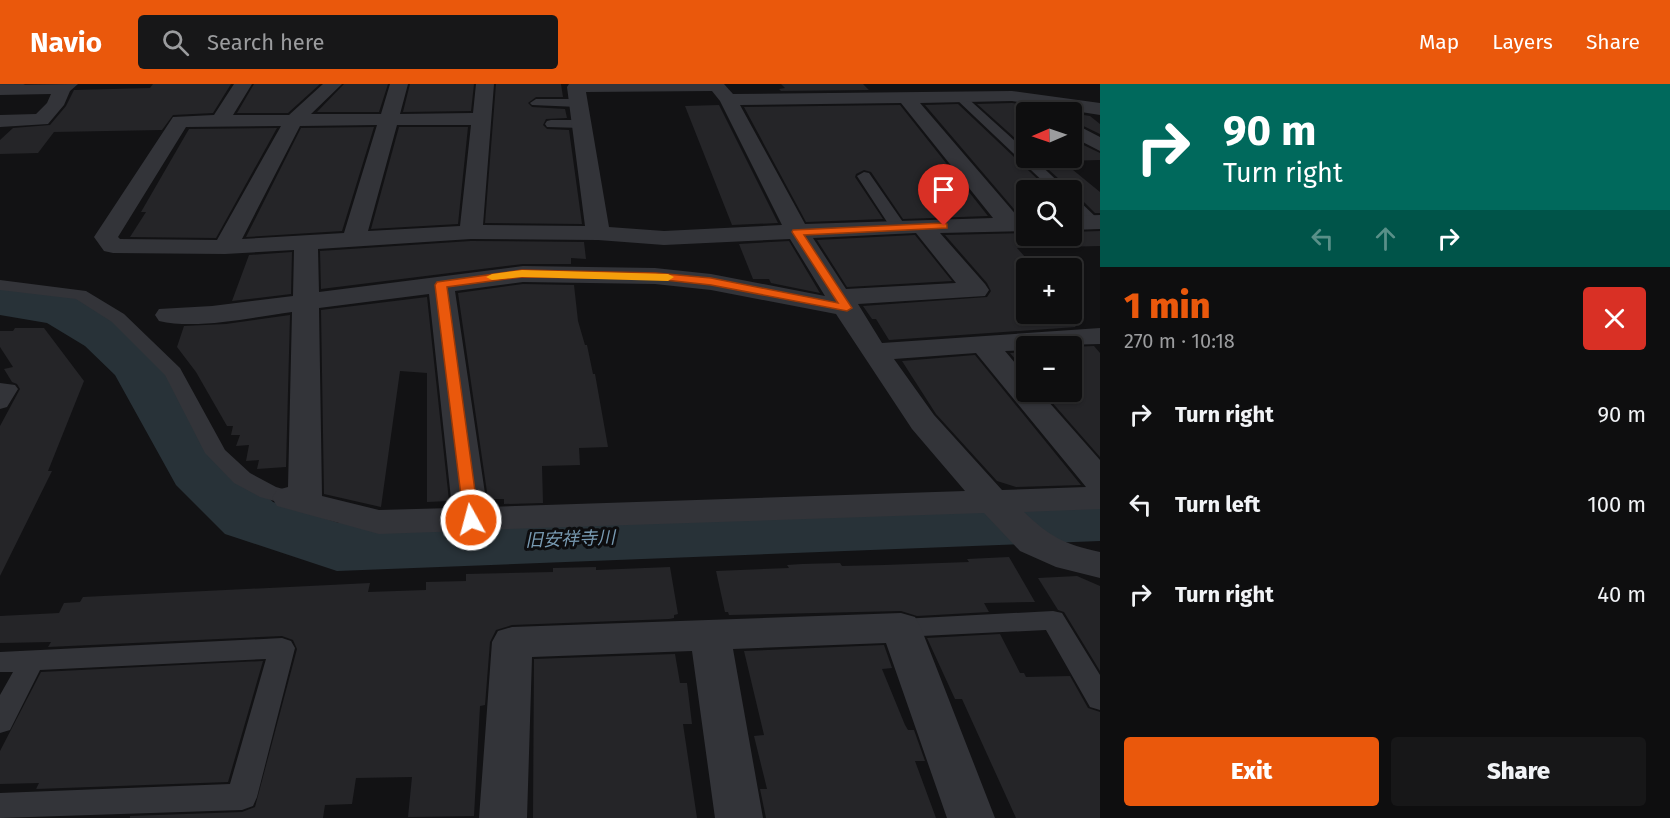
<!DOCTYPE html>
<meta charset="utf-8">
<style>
body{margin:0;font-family:"Fira Sans","Noto Sans JP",sans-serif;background:#171718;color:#f1f3f6;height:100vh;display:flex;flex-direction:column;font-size:22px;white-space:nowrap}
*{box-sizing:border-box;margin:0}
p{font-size:20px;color:#9b9c9e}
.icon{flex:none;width:33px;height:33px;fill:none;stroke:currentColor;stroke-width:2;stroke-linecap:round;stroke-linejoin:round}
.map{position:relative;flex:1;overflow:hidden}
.details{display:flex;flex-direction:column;background:#0e0e0f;width:570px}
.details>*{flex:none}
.top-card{background:#00695c;color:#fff;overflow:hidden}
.needle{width:39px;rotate:268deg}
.tools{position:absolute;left:1016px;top:18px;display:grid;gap:12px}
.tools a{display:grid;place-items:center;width:66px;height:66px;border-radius:6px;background:#0e0e0f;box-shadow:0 2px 4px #0004,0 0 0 2px #2e2e2f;font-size:30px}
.pin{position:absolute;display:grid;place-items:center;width:51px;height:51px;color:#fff;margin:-62px -26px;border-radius:50% 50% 50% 0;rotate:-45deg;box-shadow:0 0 6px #0007}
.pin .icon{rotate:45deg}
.me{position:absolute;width:66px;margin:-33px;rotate:353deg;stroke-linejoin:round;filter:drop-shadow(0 0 4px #0008)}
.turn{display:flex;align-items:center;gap:21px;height:126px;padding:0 24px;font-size:27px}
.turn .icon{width:78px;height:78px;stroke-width:2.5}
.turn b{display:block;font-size:42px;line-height:51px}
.lanes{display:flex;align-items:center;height:57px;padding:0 24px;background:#0003;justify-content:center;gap:30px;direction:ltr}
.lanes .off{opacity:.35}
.round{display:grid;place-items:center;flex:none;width:63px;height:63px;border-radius:6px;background:#171718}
.summary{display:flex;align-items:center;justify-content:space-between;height:102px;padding:0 24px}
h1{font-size:36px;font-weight:800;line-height:45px;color:#ea580c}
.primary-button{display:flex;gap:12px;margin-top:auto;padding:12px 24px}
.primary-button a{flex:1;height:69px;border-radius:6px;background:#ea580c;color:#fff;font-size:24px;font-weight:800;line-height:69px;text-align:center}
.primary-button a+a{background:#171718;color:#f1f3f6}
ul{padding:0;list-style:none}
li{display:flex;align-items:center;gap:18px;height:90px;padding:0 24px}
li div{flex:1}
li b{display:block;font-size:22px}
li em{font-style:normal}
header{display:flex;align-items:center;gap:36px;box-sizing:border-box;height:84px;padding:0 30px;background:#ea580c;color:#fff}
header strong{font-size:28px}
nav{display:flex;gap:33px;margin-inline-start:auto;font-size:21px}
.search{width:420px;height:54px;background:#171718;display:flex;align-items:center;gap:15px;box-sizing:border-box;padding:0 21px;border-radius:6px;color:#9b9c9e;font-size:22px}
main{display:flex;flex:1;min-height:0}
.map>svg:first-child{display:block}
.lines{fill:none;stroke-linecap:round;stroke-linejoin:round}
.stream{fill:#283238;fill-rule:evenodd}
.river{fill:#283238;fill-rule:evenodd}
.building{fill:#252528}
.lane{fill:#333439;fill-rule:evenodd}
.street{fill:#333439;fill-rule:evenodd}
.route{fill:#ea580c;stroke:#983908;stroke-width:1.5}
.slow{fill:#f59e0b}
.labels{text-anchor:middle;stroke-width:6;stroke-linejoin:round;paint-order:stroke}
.water-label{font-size:18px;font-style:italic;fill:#789ab2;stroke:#0d0d0f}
</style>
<header>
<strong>Navio</strong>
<div class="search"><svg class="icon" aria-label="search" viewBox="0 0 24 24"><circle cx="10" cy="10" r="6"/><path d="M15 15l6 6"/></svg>Search here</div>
<nav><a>Map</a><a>Layers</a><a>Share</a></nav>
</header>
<main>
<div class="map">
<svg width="1100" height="734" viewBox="0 0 1100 734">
<rect width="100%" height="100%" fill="#121214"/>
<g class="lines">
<path class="stream" d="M0,0h25l-3,2 -22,1z"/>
<path class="river" d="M0,201l80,14 43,25 36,31 65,103 49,44 66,21 761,-26v44l-763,30 -112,-37 -49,-49 -61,-110 -30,-29 -38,-23 -47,-8z"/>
</g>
<path class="building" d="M153,0h78l-18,29 -40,2 -11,15 -108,2 -16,21 -38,1v-14l13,-12 37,-3 16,-19 8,-16 76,-2z
M254,0h66l-32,29h-51z
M344,0h44l-9,28h-62z
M410,0h64l-3,27 -68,1z
M496,0h65l2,13h-27l-8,6 4,4 33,2 2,9 -21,1 -3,6 4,4 22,1 13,94 -97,-1z
M781,0h82l6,6 -88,1 -2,-2 6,-1z
M1012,19l14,2 9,7h-9v36l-49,-44z
M958,20l91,86h-23v25h-7l-94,-110z
M719,21l59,118 -46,2 -47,-119z
M900,21l88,111 -85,3 -32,-47 -7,-2 -8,4 -1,3 28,42 -77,3 -62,-115z
M1071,29l19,3 10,8v10l-29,-14z
M374,43l-32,104 -96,6 55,-109z
M399,43h69l-10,97 -87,5z
M277,44l-61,110 -86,-1 16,-25h-5l48,-83z
M1071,55l29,14v7l-38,1 38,31v21h-5l-17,-17 -7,-1v-5l-35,-32h35z
M1100,147v15l-83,2 9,10v56h37l13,13 -187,13 -13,-21h-4l-9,-13 124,-9 4,-6 -4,-8 -42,-48 81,-2v3h45v-4z
M915,151l37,46 -105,6 -30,-47z
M471,157l113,1 2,17 -15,-1v6h-48l-202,25 -1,-38z
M789,157l31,52 -49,-10 -2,-4h-16l-14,-35z
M292,168l-1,42 -59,7 17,-46z
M523,200l51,1 4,36 7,24h2l6,29h2l13,73 -29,1 1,17 -38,1 1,37 -39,1v-5h-16l-30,-206z
M427,213l22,204 -22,1v-129l-27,-2 -19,136 -57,-13 -3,-184z
M290,231l-4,152 -29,2 2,-9 -13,1 3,-16 -13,1 4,-11h-9l2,-9h-6l-31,-54 -19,-25 7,-21 42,-2z
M15,244h29l40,53 -36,90h4l-52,105v-150l20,-37 -3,-5 -5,-2 -8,-13 9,-2 -13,-20v-16h13z
M1094,262l6,7v104l-57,-65h28v-45z
M1026,268v20l-16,-19z
M975,271l106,130 -65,2 -19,-6 -61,-67 -34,-53z
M1009,473l26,45 -51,1 5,9 -72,4 -16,-5 -172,4 -1,-3h-3l-9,-41 73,-3 -2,-3 15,-1 38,-1 2,3 42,-1 85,-3 -2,-3z
M596,483v3l74,-3 8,47 -4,1v3l-5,1 -157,6 -16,5 -6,12 -5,63 -5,1 -6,110 -66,1 4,-40 -56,1 -4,26 -27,1 -2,13h-193v-2l112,-4 13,-5 42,-158 -4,-9 -11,-4 -234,11 3,-5 -51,1v-27l59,-3 5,-10 16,-1 3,-5 287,-14 -2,9 58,-2v-8l40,-1v-7l87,-2v-4z
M1077,492l23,10v85l-36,-59 -6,-2 -20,-32z
M1000,550l20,39h4l2,4 44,-1 18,32 12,4v106h-84l-54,-119h-7l-28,-61z
M884,561l8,23 -10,1 23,56 3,5h6l11,31h-10l21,57h-170l-6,-29h7l-13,-53 10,-1 -20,-84z
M675,570l5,29h7l5,41h-9l14,94h-164l1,-159z
M263,577l-35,121 -192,7 3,-6 -39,1v-33l41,-79z"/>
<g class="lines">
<path class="lane" d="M959,9l4,1 63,57v7h7l34,32h-15l-97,-92 -2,-2z
M536,15h42l6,4 -6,4 -46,-2 -2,-2z
M551,36h31l6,4 -6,4 -35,-1 -2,-3 2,-3z
M864,88l5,1 38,55 -3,3 -5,2 -8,-5 -34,-52z
M1071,113l5,1 22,21v6h-10l-17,-16z
M0,196l86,11 38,23 56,54 45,82 25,23 26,14 21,6 3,5 -3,5 -8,2 -29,-8 -26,-14 -29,-30 -40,-78 -53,-53 -36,-23 -76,-9z
M0,299l15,2 3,4 -11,18 -7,2z
M1053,527l9,2 38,62v35l-10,-3 -44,-77 -145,7 -9,-2 -4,-7 4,-7 9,-2z
M282,554l9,3 4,7 -38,149 -4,9 -11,4 -242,8v-25l230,-9 36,-125 -226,11 -30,60 -10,3v-38l13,-23h-13v-20z"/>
<path class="street" d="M78,0l-8,7 -6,14 -16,19 -48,3v-12l36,-1 11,-11 4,-9 -51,1v-10z
M234,0h18l-19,31h56l34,-31h19l-31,30h70l9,-30h18l-8,30 73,-1 3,-29h18l-11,141 102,1 -18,-139 2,-3h155l9,10 279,-3 88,12v12l-88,-14 -92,2 98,114h8v14l-86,2 45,51 4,6 -4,6 -127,8 24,39 218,-15v16l-74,2v4l-21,1 21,25v16h14l60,68v49l-76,3c26,25 40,32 76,40v26l-44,-11 -36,-16 -36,-38 -504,17 -9,3 -7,-2 -85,3 -102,-28 -5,-8 5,-8 11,-3 4,-175c-39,5 -94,18 -133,9l-4,-6 4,-6 53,-3 81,-10 1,-46 -69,4 -112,-1 -9,-2 -10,-14 79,-120 41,-2zM712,7l8,10 62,124 -118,6 -55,-4 -23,-135zM901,19l92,115 -188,6 -65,-119zM377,41l-33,108 -102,6 58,-113zM397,41h74l-11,101 -92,5zM281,42l-64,114 -97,-1 -2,-2 68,-110zM916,149l40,50 -110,6 -33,-51zM471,155l127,1 66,5 126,-6 35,57 -114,-22 -56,-6 -132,-2 -204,26 -1,-43zM523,198l132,2 56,6 125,24 76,115 53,62 -478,16 -32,-216zM429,210l23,214 -73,2 -57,-14 -3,-188zM976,269l110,134 -84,3 -68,-75 -40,-56z
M1071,38l29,15v14l-29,-15z
M1100,131v14l-29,1v-14z
M901,529l14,4 6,11 74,190h-48l-61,-175 -153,6 30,169h-48l-23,-167 -160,6 -5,161h-48l13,-176 6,-11 14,-4z"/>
</g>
<path class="route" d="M944,139l3,1v4l-143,7 48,73 -5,3 -136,-26 -55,-6 -134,-2 -75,10 32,233 -8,5 -7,-5 -29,-235 2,-3 85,-12 134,3 55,5 127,25 -46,-71 1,-2z"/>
<path class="slow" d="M522,186l146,4 6,3 -6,4 -146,-4 -30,3 -6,-3 6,-3z"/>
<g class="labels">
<g class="water-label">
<text transform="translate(570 455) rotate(-2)" y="6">旧安祥寺川</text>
</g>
</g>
</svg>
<div class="tools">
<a><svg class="needle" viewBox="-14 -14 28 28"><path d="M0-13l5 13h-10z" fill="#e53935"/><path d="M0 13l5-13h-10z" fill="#9b9c9e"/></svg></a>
<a><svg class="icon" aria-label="search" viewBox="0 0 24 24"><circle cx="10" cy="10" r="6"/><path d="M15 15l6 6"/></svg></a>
<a>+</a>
<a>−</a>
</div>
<div class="pin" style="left:944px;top:142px;background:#d93025"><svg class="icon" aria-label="arrive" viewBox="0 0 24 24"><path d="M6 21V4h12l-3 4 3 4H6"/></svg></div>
<svg class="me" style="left:471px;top:436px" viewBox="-20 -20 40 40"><circle r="17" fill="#ea580c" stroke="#fff" stroke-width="3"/><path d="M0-11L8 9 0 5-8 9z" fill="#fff"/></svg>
</div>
<section class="details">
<div class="top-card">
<div class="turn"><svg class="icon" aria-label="right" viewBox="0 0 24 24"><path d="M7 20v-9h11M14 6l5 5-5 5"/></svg><div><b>90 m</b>Turn right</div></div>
<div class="lanes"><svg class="icon off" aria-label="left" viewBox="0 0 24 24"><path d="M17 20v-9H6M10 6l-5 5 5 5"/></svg><svg class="icon off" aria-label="ahead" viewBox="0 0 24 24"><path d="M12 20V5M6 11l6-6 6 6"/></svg><svg class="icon" aria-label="right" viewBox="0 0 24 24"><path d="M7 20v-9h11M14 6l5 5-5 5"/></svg></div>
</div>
<div class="summary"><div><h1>1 min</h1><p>270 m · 10:18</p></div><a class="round" style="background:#d93025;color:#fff"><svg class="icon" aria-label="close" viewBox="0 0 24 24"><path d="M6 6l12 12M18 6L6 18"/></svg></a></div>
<ul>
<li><svg class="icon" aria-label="right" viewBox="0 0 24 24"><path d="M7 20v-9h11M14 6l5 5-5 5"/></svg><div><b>Turn right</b></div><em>90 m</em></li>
<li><svg class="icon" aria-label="left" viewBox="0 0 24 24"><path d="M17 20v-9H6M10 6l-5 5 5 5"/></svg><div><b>Turn left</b></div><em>100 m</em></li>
<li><svg class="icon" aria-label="right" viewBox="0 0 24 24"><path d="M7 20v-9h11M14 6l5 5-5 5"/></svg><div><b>Turn right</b></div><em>40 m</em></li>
</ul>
<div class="primary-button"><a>Exit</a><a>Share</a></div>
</section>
</main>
